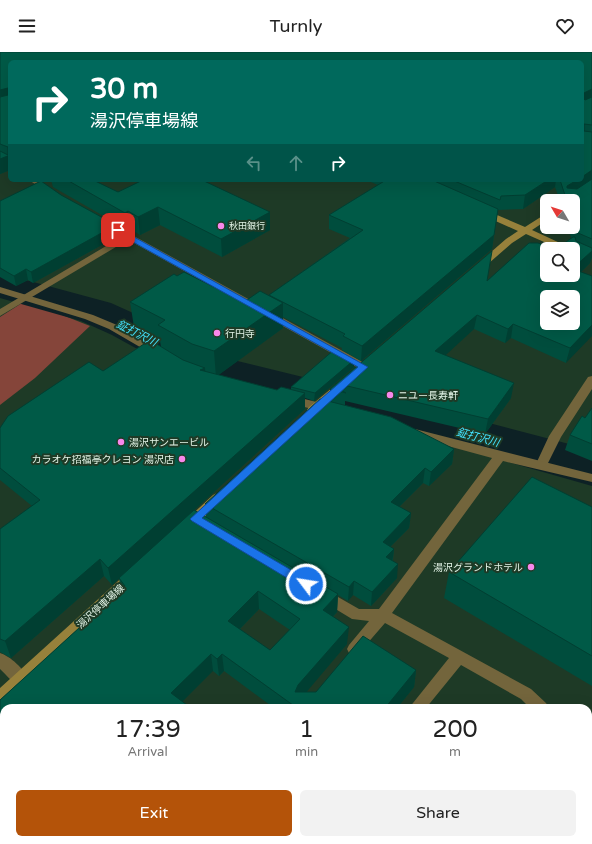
<!DOCTYPE html>
<meta charset="utf-8">
<style>
body{margin:0;font-family:"Varela Round","Noto Sans JP",sans-serif;background:#f2f2f2;color:#222;height:100vh;display:flex;flex-direction:column;font-size:15px;white-space:nowrap}
*{box-sizing:border-box;margin:0}
p{font-size:13px;color:#767676}
.icon{flex:none;width:22px;height:22px;fill:none;stroke:currentColor;stroke-width:2;stroke-linecap:round;stroke-linejoin:round}
.map{position:relative;flex:1;overflow:hidden}
.sheet{position:absolute;left:0px;top:652px;width:592px;height:140px;display:flex;flex-direction:column;background:#fff;border-radius:12px 12px 0 0;box-shadow:0 4px 16px #0002}
.sheet>*{flex:none}
.top-card{position:absolute;left:8px;top:8px;width:576px;height:122px;border-radius:6px;box-shadow:0 4px 16px #0002;background:#00695c;color:#fff;overflow:hidden}
.needle{width:26px;rotate:309deg}
.controls{position:absolute;left:540px;top:142px;display:grid;gap:8px}
.controls a{display:grid;place-items:center;width:40px;height:40px;border-radius:6px;background:#fff;box-shadow:0 4px 16px #0002;font-size:20px}
.pin{position:absolute;display:grid;place-items:center;width:34px;height:34px;color:#fff;margin:-17px;border-radius:8px;box-shadow:0 2px 6px #0006}
.me{position:absolute;width:44px;margin:-22px;rotate:301deg;stroke-linejoin:round;filter:drop-shadow(0 0 3px #0008)}
.turn{display:flex;align-items:center;gap:14px;height:84px;padding:0 16px;font-size:18px}
.turn .icon{width:52px;height:52px;stroke-width:2.5}
.turn b{display:block;font-size:28px;line-height:34px}
.lanes{display:flex;align-items:center;height:38px;padding:0 16px;background:#0003;justify-content:center;gap:20px;direction:ltr}
.lanes .off{opacity:.35}
.eta{display:flex;justify-content:space-evenly;align-items:center;height:68px;text-align:center}
.eta b{font-size:24px;font-weight:600;line-height:28px}
.cta{display:flex;gap:8px;margin-top:auto;padding:8px 16px}
.cta a{flex:1;height:46px;border-radius:6px;background:#b45309;color:#fff;font-size:16px;font-weight:600;line-height:46px;text-align:center}
.cta a+a{background:#f2f2f2;color:#222}
header{display:flex;justify-content:space-between;align-items:center;height:52px;padding:0 16px;background:#fff;font-size:18px;font-weight:600}
.map>svg:first-child{display:block}
.green{fill:#85453a}
.lines{fill:none;stroke-linecap:round;stroke-linejoin:round}
.river{fill:#0d2125;fill-rule:evenodd}
.lane{fill:#73653c;fill-rule:evenodd}
.street{fill:#73653c;fill-rule:evenodd}
.secondary{fill:#97813b;fill-rule:evenodd}
.wall{fill:#004d3d;fill-rule:evenodd}
.shaded-wall{fill:#003f32}
.building{fill:#005a47;stroke:#003f32;fill-rule:evenodd}
.route{fill:#1a73e8;stroke:#114b97}
.poi-dot{fill:#f888eb;stroke:#1e3a26;stroke-width:1.5}
.labels{text-anchor:middle;stroke-width:4;stroke-linejoin:round;paint-order:stroke}
.far-poi-label{font-size:9px;fill:#e4f5e8;stroke:#1e3a26;text-anchor:start}
.poi-label{font-size:10px;fill:#e4f5e8;stroke:#1e3a26;text-anchor:start}
.street-label{font-size:10px;fill:#e4f5e8;stroke:#1e3a26}
.water-label{font-size:11px;font-style:italic;fill:#42e3ff;stroke:#1e3a26}
</style>
<header><svg class="icon" aria-label="menu" viewBox="0 0 24 24"><path d="M4 6h16M4 12h16M4 18h16"/></svg>Turnly<svg class="icon" aria-label="heart" viewBox="0 0 24 24"><path d="M12 20l-8-8c-3-5 5-10 8-4 3-6 11-1 8 4z"/></svg></header>
<div class="map">
<svg width="592" height="792" viewBox="0 0 592 792">
<rect width="100%" height="100%" fill="#1e3a26"/>
<path class="green" d="M22,251l20,4 48,19 -55,52 -35,27v-88z"/>
<g class="lines">
<path class="river" d="M0,221l111,30 31,14 75,39 94,23 7,11 -7,11 -16,4 -109,-29 -74,-41 -31,-14 -81,-23z
M364,338l228,60v36l-244,-70 -7,-11 7,-11z"/>
<path class="lane" d="M128,181l3,1v4l-131,78v-7z
M592,324v13l-31,48 -16,32h-8l-2,-3 14,-30 39,-59z
M0,601c10,3 24,16 29,26l-3,5c-11,4 -18,-8 -26,-15z"/>
<path class="street" d="M29,128h10l16,11 -1,2h-6z
M103,167l265,146 1,2 -1,2h-8l-260,-145 -1,-2z
M0,235l93,28 24,10 44,27 -1,2h-8l-43,-25 -24,-10 -85,-26z
M289,343l43,11 2,3 -6,4 -43,-11 -2,-3 2,-3z
M415,377l177,45v8l-89,-21 -111,152 139,76 15,14 3,5h-19l-9,-9 -60,-34 -35,43h-17l40,-50 -64,-35 -26,30 -5,2 -5,-2 -2,-4 2,-4 20,-24 -17,-2 -33,-20 -2,-4 2,-4 5,-2 35,20h20l113,-151 -81,-22 -2,-3 2,-3z
M588,701l4,2v20l-4,-2z
M180,788h19l-2,4h-19z
M314,788h19l-2,4h-19z"/>
<path class="secondary" d="M483,157l42,18 22,-14v7l-15,10 41,19h-13l-34,-15 -14,9 -31,27h-6l-2,-2 2,-2 31,-27 12,-8 -38,-17 -1,-2z
M342,330l4,1 2,3 -2,3 -29,24h-8l-2,-3 2,-3 29,-24z
M217,441l4,2 2,3 -2,3 -26,26 -5,2 -5,-2 -2,-3 2,-3 28,-26z
M132,520l5,1 2,4 -2,4 -132,122 -5,2v-17l127,-115z"/>
</g>
<path class="wall" d="M0,0h592v205l-2,6 -9,9 11,4 -26,87 -55,-25 -6,5 -31,-14 -29,26 66,43 -26,36 -140,-33v4l109,44 -2,15 -23,22 -6,-3 -24,24 12,6 -2,15 -19,19 4,2 -1,11 4,18 -26,28 -18,-11 -5,6 -10,-6 -1,17 -4,5 14,27 -41,48h10l100,-22 -2,17 -17,21h-123l-50,-37 -5,5 -6,-5 -209,37v66l-4,-4v-70l121,-110 -2,-12 87,-61 -1,-13 125,-103v-12l157,-108 60,-6 24,-37 -3,-11h5v-26h-13l-5,-14 -32,22 -25,1 -6,39 -131,112 -19,-11v-2l-59,-31v11l-65,47 59,15 14,-1v-2l63,-27v7l-40,34 -9,-3v11l-193,176 -8,-9 -93,82 -11,-6v-123l32,-23 -32,-26v-52l103,-57 58,-24 -1,-6 -26,-14 -4,-25h114l25,-7 81,-57 -21,-9v-14l49,-30 -12,-5h216v-118h-572v108l-10,4zM259,557l31,21 -20,20 -30,-21z
M51,128h42l25,12 152,20v18l-48,27 -62,-32 -20,10 -10,-6 -2,1 -75,-43z
M0,149l118,35 -85,47 -5,-3 -12,6 -16,-9z
M592,356v53l-27,-11 5,-15 15,-17z
M592,455v179l-148,-88 5,-26z
M78,788h11l-4,4h-2z"/>
<path class="shaded-wall" d="M8,36l2,9 -10,7v-14z
M592,37v9l-10,7 2,-12z
M10,103v15l-10,4v-15z
M592,118v12l-26,16 1,-12 10,-6h5v-3z
M548,128h8l-1,7 -32,22 2,-14z
M158,155l2,18 -20,10 -2,-18z
M128,159l2,18 -2,1 -3,-17z
M270,160v18l-48,27 -1,-18z
M116,173l2,11 -85,47 -2,-11z
M494,183l-2,14 -131,112 1,-15z
M592,199v6l-2,6 -20,20 3,-15z
M26,217l2,11 -12,6 -2,-10z
M283,251v25l-67,49 -2,-26z
M477,263l-3,14 -40,37 1,-15z
M513,272l-2,14 -6,5 3,-14z
M592,273v11l-26,27 4,-15z
M354,308v7l-40,34 1,-8z
M205,316l1,16 -6,-14z
M514,331l-3,15 -26,36 3,-15z
M305,341v16l-193,176 -4,-17z
M454,397l-2,15 -23,22 2,-14z
M425,416l-2,15 -34,34 2,-15z
M411,461l-2,15 -28,28 2,-14z
M394,497l-2,14 -6,-6z
M100,507l4,17 -93,82 -6,-17z
M398,512l-1,14 -26,28 1,-14z
M354,529l-1,14 -5,6 1,-14z
M258,539l1,18 -29,30 -2,-18z
M338,542l-1,18 -15,16 1,-18z
M349,575l-2,17 -49,58 -3,-10 3,-7z
M211,602l2,17 -37,37 -5,-15z
M222,602l2,17 -5,5 -2,-17z
M416,618l-2,17 -17,21h-12z
M82,788h7l-4,4h-1z
M288,788h7v4h-10z"/>
<path class="building" d="M0,0h592v37l-8,4 -1,5 2,2 7,-3v28l-8,-1v7l8,1v38l-10,7v-115h-572v93l-10,4v-8l8,4v-8l-8,-3v-47l8,-2v-7l-8,2z
M592,127v60l-14,-6 -5,-15v-17h-6l-7,-21h17l-10,6v2l10,1z
M67,128h26l25,12 25,-12h59l68,32 -49,27 -63,-32 -20,10 -10,-6 -3,2z
M386,128h46l66,29 -4,26 -132,111 -19,-10 2,-2 -76,-39 94,-65 -34,-15z
M452,128h96l-23,15 -24,1 -1,4z
M41,129l20,14 55,30 -85,47 -5,-3 -12,7 -14,-8v-67z
M573,185h2l1,4 16,7v3l-19,17v-19h-17z
M529,191h9l18,6h-9v26h26v-6l19,7v49l-22,23 -57,-24 -5,5 -31,-14 -42,36 79,32 -26,36 -145,-34 -2,5 5,3 -16,-4 162,-138 -5,30zM547,245h26v26h-26z
M184,220l60,30 16,-11 23,12 -69,48 -22,-7 -34,-19 7,-5 -35,-18 44,-28 3,2z
M150,288l33,20 22,8 -5,2 77,20 4,-3 24,6 -197,175 -8,-9 -95,82 -5,-2v-110l40,-29 -40,-32v-40l8,-12 81,-54 14,9z
M335,297l19,11 -39,33 -24,-6z
M320,347l71,18 63,32 -23,23 -6,-4 -34,34 20,11 -28,29 11,7 -8,8 12,7 -26,28 -18,-11 -5,6 -144,-83z
M592,356v36l-22,-9 12,-19 3,2z
M532,425l60,30v149l-143,-84z
M194,458l144,84 -15,16 26,17 -51,58 -3,7h21l47,-56 53,34 -31,38h-88l-75,-54 -5,5 -6,-5 -40,39 20,15h-187v56l-4,-3v-61l125,-114 -6,-8zM258,539l42,28 -30,31 -42,-29z
M588,723l4,2v67h-122l2,-4h116z
M200,788h88l-3,4h-89z
M371,788h2l6,4h-11z"/>
<path class="route" d="M118,176l250,139 -166,151 108,63 1,3 -1,3h-8l-110,-66 -2,-2 125,-115 43,-37 -243,-135 -1,-2z"/>
<g class="poi-dot">
<circle cx="221" cy="174" r="4"/>
<circle cx="217" cy="281" r="4"/>
<circle cx="390" cy="343" r="4"/>
<circle cx="121" cy="390" r="4"/>
<circle cx="182" cy="407" r="4"/>
<circle cx="531" cy="515" r="4"/>
</g>
<g class="labels">
<g class="far-poi-label">
<text x="229" y="177">秋田銀行</text>
</g>
<g class="poi-label">
<text x="225" y="285">行円寺</text>
<text x="398" y="347">ニユー長寿軒</text>
<text x="129" y="394">湯沢サンエービル</text>
<text x="174" y="411" text-anchor="end">カラオケ招福亭クレヨン 湯沢店</text>
<text x="523" y="519" text-anchor="end">湯沢グランドホテル</text>
</g>
<g class="street-label">
<text transform="translate(100 554) rotate(-42)" y="4">湯沢停車場線</text>
</g>
<g class="water-label">
<text transform="translate(137 281) rotate(27)" y="4">鉦打沢川</text>
<text transform="translate(478 385) rotate(15)" y="4">鉦打沢川</text>
</g>
</g>
</svg>
<div class="controls">
<a><svg class="needle" viewBox="-14 -14 28 28"><path d="M0-13l5 13h-10z" fill="#e53935"/><path d="M0 13l5-13h-10z" fill="#767676"/></svg></a>
<a><svg class="icon" aria-label="search" viewBox="0 0 24 24"><circle cx="10" cy="10" r="6"/><path d="M15 15l6 6"/></svg></a>
<a><svg class="icon" aria-label="layers" viewBox="0 0 24 24"><path d="M12 4l9 5-9 5-9-5zM3 14l9 5 9-5"/></svg></a>
</div>
<div class="pin" style="left:118px;top:178px;background:#d93025"><svg class="icon" aria-label="arrive" viewBox="0 0 24 24"><path d="M6 21V4h12l-3 4 3 4H6"/></svg></div>
<svg class="me" style="left:306px;top:532px" viewBox="-20 -20 40 40"><circle r="17" fill="#1a73e8" stroke="#fff" stroke-width="3"/><path d="M0-11L8 9 0 5-8 9z" fill="#fff"/></svg>
<div class="top-card">
<div class="turn"><svg class="icon" aria-label="right" viewBox="0 0 24 24"><path d="M7 20v-9h11M14 6l5 5-5 5"/></svg><div><b>30 m</b>湯沢停車場線</div></div>
<div class="lanes"><svg class="icon off" aria-label="left" viewBox="0 0 24 24"><path d="M17 20v-9H6M10 6l-5 5 5 5"/></svg><svg class="icon off" aria-label="ahead" viewBox="0 0 24 24"><path d="M12 20V5M6 11l6-6 6 6"/></svg><svg class="icon" aria-label="right" viewBox="0 0 24 24"><path d="M7 20v-9h11M14 6l5 5-5 5"/></svg></div>
</div>
<section class="sheet">
<div class="eta">
<div><b>17:39</b><p>Arrival</p></div>
<div><b>1</b><p>min</p></div>
<div><b>200</b><p>m</p></div>
</div>
<div class="cta"><a>Exit</a><a>Share</a></div>
</section>
</div>
